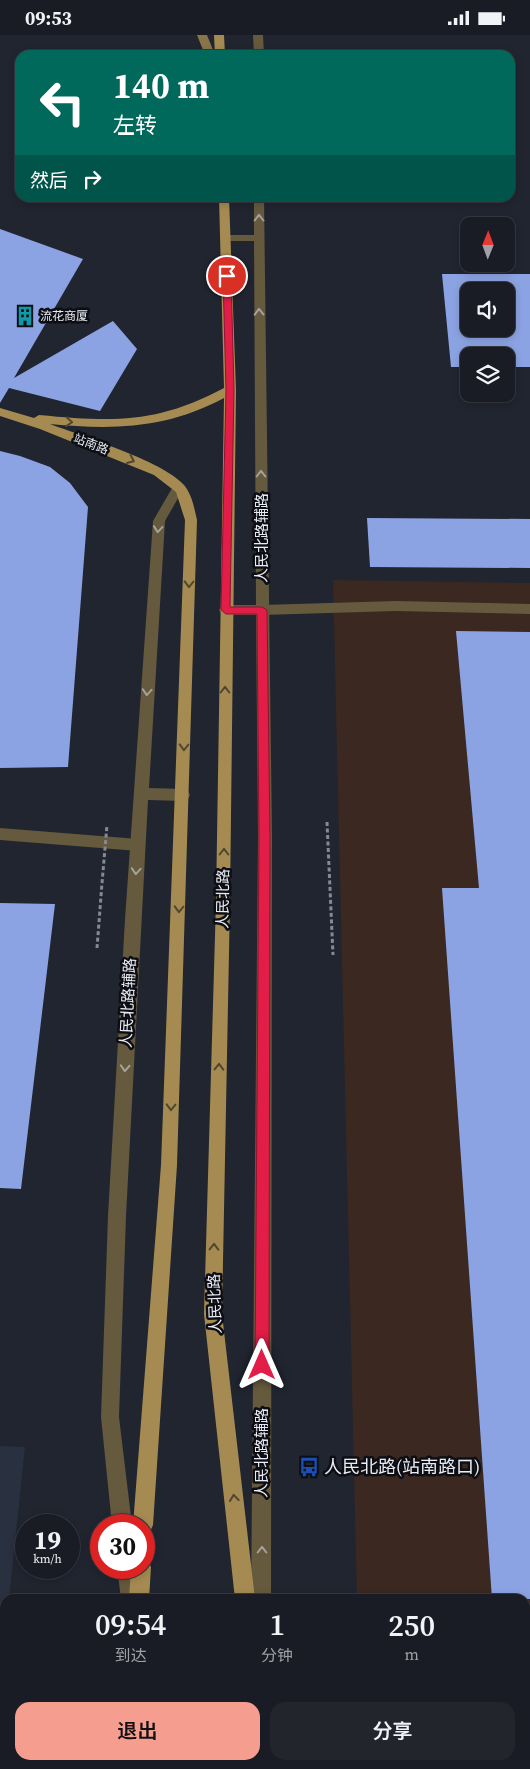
<!DOCTYPE html>
<html lang="zh">
<meta charset="utf-8">
<style>
body{margin:0;font-family:"Source Serif 4","Noto Sans SC",serif;background:#22252c;color:#f1f3f6;height:100vh;display:flex;flex-direction:column;font-size:19px;white-space:nowrap}
*{box-sizing:border-box;margin:0}
p{font-size:16px;color:#9fa1a6}
.icon{flex:none;width:28px;height:28px;fill:none;stroke:currentColor;stroke-width:2;stroke-linecap:round;stroke-linejoin:round}
.map{position:relative;flex:1;overflow:hidden}
.drawer{position:absolute;left:0px;top:1559px;width:530px;height:176px;display:flex;flex-direction:column;background:#191c24;border-radius:15px 15px 0 0;box-shadow:0 2px 8px #0003,0 0 0 1px #373a41}
.drawer>*{flex:none}
.hud{position:absolute;left:15px;top:15px;width:500px;height:152px;border-radius:15px;box-shadow:0 2px 8px #0003,0 0 0 1px #373a41;background:#00695c;color:#fff;overflow:hidden}
.needle{width:32px;rotate:1deg}
.controls{position:absolute;left:460px;top:182px;display:grid;gap:10px}
.controls a{display:grid;place-items:center;width:55px;height:55px;border-radius:10px;background:#191c24;box-shadow:0 2px 8px #0003,0 0 0 1px #373a41;font-size:25px}
.speed{position:absolute;left:15px;top:1479px;display:flex;gap:10px;font-size:25px;font-weight:700;text-align:center}
.speed>*{display:grid;place-content:center;width:65px;height:65px;border-radius:50%;background:#191c24;box-shadow:0 2px 8px #0003,0 0 0 1px #373a41;line-height:1}
.speed small{font-size:12px;font-weight:400}
.speed .limit{border:8px solid #d22;background:#fff;color:#111}
.pin{position:absolute;display:grid;place-items:center;width:42px;height:42px;color:#fff;margin:-21px;border:2px solid #fff;border-radius:50%;box-shadow:0 1px 5px #0007}
.me{position:absolute;width:55px;margin:-28px;rotate:0deg;stroke-linejoin:round;filter:drop-shadow(0 0 4px #0008)}
.turn{display:flex;align-items:center;gap:18px;height:105px;padding:0 15px;font-size:22px}
.turn .icon{width:65px;height:65px;stroke-width:2.5}
.turn b{display:block;font-size:35px;line-height:42px}
.then{display:flex;align-items:center;height:48px;padding:0 15px;background:#0003;gap:10px;font-size:19px}
.eta{display:flex;justify-content:space-evenly;align-items:center;height:85px;text-align:center}
.eta b{font-size:30px;font-weight:600;line-height:35px}
.cta{display:flex;gap:10px;margin-top:auto;padding:10px 15px}
.cta a{flex:1;height:58px;border-radius:15px;background:#f59d8f;color:#111;font-size:20px;font-weight:600;line-height:58px;text-align:center}
.cta a+a{background:#22252c;color:#f1f3f6}
.status{display:flex;justify-content:space-between;align-items:center;height:35px;padding:0 25px;background:#191c24;direction:ltr}
.status svg{height:14px;fill:currentColor}
.map>svg:first-child{display:block}
.commercial{fill:#3a2821}
.built{fill:#293040}
.building{fill:#8ca3e3;fill-rule:evenodd}
.lines{fill:none;stroke-linecap:round;stroke-linejoin:round}
.path{stroke:#868993;stroke-width:3;stroke-dasharray:4 2.5;stroke-linecap:butt}
.lane{fill:#65593e;fill-rule:evenodd}
.street{fill:#65593e;fill-rule:evenodd}
.secondary{fill:#89754a;fill-rule:evenodd}
.primary{fill:#a58b52;fill-rule:evenodd}
.path-bridge{stroke:#868993;stroke-width:3;stroke-dasharray:4 2.5;stroke-linecap:butt}
.oneway{stroke:#a7a299}
.oneway2{stroke:#51462f}
.route{fill:#e11d48;stroke:#92132f}
.labels{text-anchor:middle;stroke-width:5;stroke-linejoin:round;paint-order:stroke}
.far-poi-label{font-size:12px;fill:#e9ecf4;stroke:#0c0e13;text-anchor:start}
.far-street-label{font-size:12px;fill:#e9ecf4;stroke:#0c0e13}
.street-label{font-size:15px;fill:#e9ecf4;stroke:#0c0e13}
.near-poi-label{font-size:18px;fill:#e9ecf4;stroke:#0c0e13;text-anchor:start}
</style>
<div class="status"><b>09:53</b><svg viewBox="0 0 49 12"><path d="M0 12V9h3v3zM5 12V6h3v6zM10 12V3h3v9zM15 12V0h3v12zM26 1h20v11H26zM47 4h2v5h-2z"/></svg></div>
<div class="map">
<svg width="530" height="1734" viewBox="0 0 530 1734">
<rect width="100%" height="100%" fill="#212530"/>
<path class="commercial" d="M333,545l197,3v1186h-169v-4h164v-166h-168z"/>
<path class="built" d="M0,1411l25,1 -16,152h-4v42l-5,50z"/>
<path class="building" d="M0,194l83,30 -69,119 99,-57 24,28 -37,62 -91,-23 -9,15z
M442,239h88v93h-24v-11h-37v11h-18zM469,256h37v38h-37z
M0,416l20,5 30,11 20,16 18,24 -20,260 -68,1z
M367,483l163,1v49l-160,-1z
M456,596l74,1v967h-38l-50,-711h37z
M0,868l55,1 -34,285 -21,-1z"/>
<g class="lines">
<path class="path" d="M327,787l6,133
M97,913l5,-65"/>
<path class="lane" d="M396,566l134,3v10l-134,-3 -134,4 -5,-2 -2,-3 2,-3 5,-2z
M0,793l138,11 5,2 2,4 -2,4 -5,2 -138,-11z"/>
<path class="street" d="M253,0h10l1,20h-10z
M254,162h10l8,640 -1,762h-20l7,-762 -2,-222h-30l-5,-2 -2,-3 2,-3 5,-2h30l-2,-364h-28l-5,-3 5,-3h28z
M179,447l6,4 -20,35 -16,267 34,1 5,2 2,4 -2,4 -5,2 -35,-1 -22,416 -7,201 13,108h-20l-11,-108 7,-201 17,-297 28,-398 22,-38z
M117,1532h20l4,32h-20z"/>
<path class="secondary" d="M197,0h10l8,20h-10z"/>
<path class="primary" d="M214,0h10l1,20h-10z
M219,162h10l7,193 -6,511 -8,413 33,285h-20l-31,-285 12,-413 8,-503c-58,31 -111,32 -174,26 32,12 112,37 133,60 9,10 11,23 14,36l-20,645 -24,360 -3,7 -6,2v-9h-11l28,-360 24,-645 -9,-28 -22,-17 -114,-46 -40,-13v-8l34,10 5,-3c75,7 117,9 185,-27z
M144,1523l4,2 3,7 -2,32h-20l2,-32h13z
M118,1730h20v4h-20z
M250,1730h20v4h-20z"/>
<path class="path-bridge" d="M102,848l5,-58"/>
</g>
<defs><path id="oneway-chevron" d="M-2-3.5L2.5 0L-2 3.5" fill="none" stroke-width="1.6" stroke-linecap="round" stroke-linejoin="round" transform="scale(1.25)"/></defs>
<g class="oneway">
<use href="#oneway-chevron" transform="translate(259 183) rotate(-90)"/>
<use href="#oneway-chevron" transform="translate(259 277) rotate(-91)"/>
<use href="#oneway-chevron" transform="translate(261 439) rotate(-90)"/>
<use href="#oneway-chevron" transform="translate(158 494) rotate(95)"/>
<use href="#oneway-chevron" transform="translate(147 657) rotate(94)"/>
<use href="#oneway-chevron" transform="translate(136 836) rotate(94)"/>
<use href="#oneway-chevron" transform="translate(125 1033) rotate(93)"/>
<use href="#oneway-chevron" transform="translate(262 1515) rotate(-90)"/>
</g>
<g class="oneway2">
<use href="#oneway-chevron" transform="translate(69 387) rotate(5)"/>
<use href="#oneway-chevron" transform="translate(131 425) rotate(25)"/>
<use href="#oneway-chevron" transform="translate(189 549) rotate(91)"/>
<use href="#oneway-chevron" transform="translate(225 655) rotate(-90)"/>
<use href="#oneway-chevron" transform="translate(184 712) rotate(92)"/>
<use href="#oneway-chevron" transform="translate(224 817) rotate(-90)"/>
<use href="#oneway-chevron" transform="translate(179 874) rotate(92)"/>
<use href="#oneway-chevron" transform="translate(219 1032) rotate(-89)"/>
<use href="#oneway-chevron" transform="translate(171 1072) rotate(92)"/>
<use href="#oneway-chevron" transform="translate(214 1212) rotate(-89)"/>
<use href="#oneway-chevron" transform="translate(234 1463) rotate(-96)"/>
</g>
<path class="route" d="M227,238l4,3 3,114 -4,217h32l5,3 3,227 -1,528 -2,4 -5,2 -4,-2 -3,-4 4,-528 -2,-223h-31l-5,-4 5,-220 -3,-114z"/>
<defs>
<symbol id="building-bare" viewBox="-9 -9 18 18"><path d="M-4-6H4V6H1V3H-1V6H-4ZM-2.5-4.3h1.7v1.8h-1.7ZM.8-4.3h1.7v1.8H.8ZM-2.5-1h1.7V.8h-1.7ZM.8-1h1.7V.8H.8Z" fill="#0f9aa8" stroke="#0c0e13" stroke-width="2.5" paint-order="stroke"/></symbol>
<symbol id="bus-bare" viewBox="-9 -9 18 18"><path d="M-5-6H5V4H4V6H2V4H-2V6H-4V4H-5ZM-3.5-4V0h7V-4ZM-3.5 1.2v1.5H-2V1.2ZM2 1.2v1.5H3.5V1.2Z" fill="#1a4fb4" stroke="#0c0e13" stroke-width="2.5" paint-order="stroke"/></symbol>
</defs>
<g fill-rule="evenodd">
<use href="#building-bare" x="11" y="267" width="28" height="28"/>
<use href="#bus-bare" x="295" y="1418" width="28" height="28"/>
</g>
<g class="labels">
<g class="far-poi-label">
<text x="40" y="285">流花商厦</text>
</g>
<g class="far-street-label">
<text transform="translate(91 409) rotate(21)" y="4">站南路</text>
</g>
<g class="street-label">
<text transform="translate(262 503) rotate(-90)" y="5">人民北路辅路</text>
<text transform="translate(223 864) rotate(-89)" y="5">人民北路</text>
<text transform="translate(128 968) rotate(-87)" y="5">人民北路辅路</text>
<text transform="translate(215 1269) rotate(-92)" y="5">人民北路</text>
<text transform="translate(262 1418) rotate(-90)" y="5">人民北路辅路</text>
</g>
<g class="near-poi-label">
<text x="324" y="1438">人民北路(站南路口)</text>
</g>
</g>
</svg>
<div class="controls">
<a><svg class="needle" viewBox="-14 -14 28 28"><path d="M0-13l5 13h-10z" fill="#e53935"/><path d="M0 13l5-13h-10z" fill="#9fa1a6"/></svg></a>
<a><svg class="icon" aria-label="sound" viewBox="0 0 24 24"><path d="M4 9h4l5-4v14l-5-4H4zM17 9q2 3 0 6"/></svg></a>
<a><svg class="icon" aria-label="layers" viewBox="0 0 24 24"><path d="M12 4l9 5-9 5-9-5zM3 14l9 5 9-5"/></svg></a>
</div>
<div class="speed"><div>19<small>km/h</small></div><div class="limit">30</div></div>
<div class="pin" style="left:227px;top:241px;background:#d93025"><svg class="icon" aria-label="arrive" viewBox="0 0 24 24"><path d="M6 21V4h12l-3 4 3 4H6"/></svg></div>
<svg class="me" style="left:262px;top:1330px" viewBox="-20 -20 40 40"><path d="M0-17L14 15 0 8-14 15z" fill="#e11d48" stroke="#fff" stroke-width="4"/></svg>
<div class="hud">
<div class="turn"><svg class="icon" aria-label="left" viewBox="0 0 24 24"><path d="M17 20v-9H6M10 6l-5 5 5 5"/></svg><div><b>140 m</b>左转</div></div>
<div class="then">然后<svg class="icon" aria-label="right" viewBox="0 0 24 24"><path d="M7 20v-9h11M14 6l5 5-5 5"/></svg></div>
</div>
<section class="drawer">
<div class="eta">
<div><b>09:54</b><p>到达</p></div>
<div><b>1</b><p>分钟</p></div>
<div><b>250</b><p>m</p></div>
</div>
<div class="cta"><a>退出</a><a>分享</a></div>
</section>
</div>
